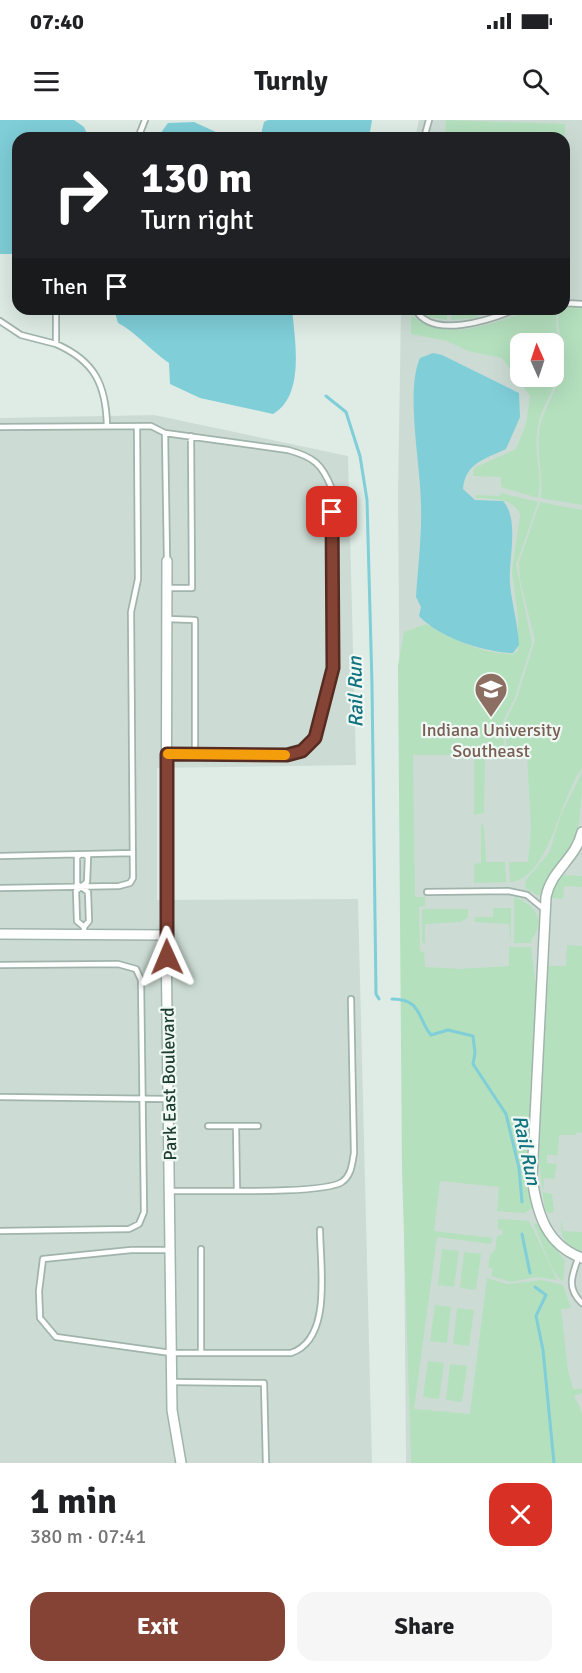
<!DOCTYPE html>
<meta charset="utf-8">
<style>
body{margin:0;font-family:Signika,sans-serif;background:#f6f6f6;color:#202124;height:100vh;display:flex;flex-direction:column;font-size:22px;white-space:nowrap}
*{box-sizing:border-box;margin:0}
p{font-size:20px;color:#757577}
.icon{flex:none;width:33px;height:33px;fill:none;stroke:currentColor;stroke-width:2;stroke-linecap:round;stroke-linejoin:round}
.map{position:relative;height:1343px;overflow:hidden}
.side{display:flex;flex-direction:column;background:#fff;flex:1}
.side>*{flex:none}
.top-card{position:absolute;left:12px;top:12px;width:558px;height:183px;border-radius:18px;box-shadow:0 6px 24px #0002;background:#202124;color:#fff;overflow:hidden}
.needle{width:39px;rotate:357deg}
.controls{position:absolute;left:510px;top:213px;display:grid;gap:12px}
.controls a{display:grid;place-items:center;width:54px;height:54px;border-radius:12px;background:#fff;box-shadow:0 6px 24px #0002;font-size:30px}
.pin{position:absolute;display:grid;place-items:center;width:51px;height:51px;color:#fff;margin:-26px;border-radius:12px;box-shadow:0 3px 9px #0006}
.me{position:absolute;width:66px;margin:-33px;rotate:359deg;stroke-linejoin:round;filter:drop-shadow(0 0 4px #0008)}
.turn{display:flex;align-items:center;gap:21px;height:126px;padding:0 30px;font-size:27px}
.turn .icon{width:78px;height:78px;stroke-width:2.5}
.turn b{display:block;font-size:42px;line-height:51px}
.then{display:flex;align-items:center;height:57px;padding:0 30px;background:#0003;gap:12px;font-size:22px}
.round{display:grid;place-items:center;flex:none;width:63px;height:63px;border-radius:18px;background:#f6f6f6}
.headline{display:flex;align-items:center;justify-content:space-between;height:102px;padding:0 30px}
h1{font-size:36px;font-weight:800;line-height:45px}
.cta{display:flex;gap:12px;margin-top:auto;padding:12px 30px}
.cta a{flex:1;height:69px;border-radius:18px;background:#844335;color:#fff;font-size:24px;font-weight:800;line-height:69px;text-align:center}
.cta a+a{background:#f6f6f6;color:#202124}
.status{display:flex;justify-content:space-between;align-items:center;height:42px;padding:0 30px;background:#fff;direction:ltr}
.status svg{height:16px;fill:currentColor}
header{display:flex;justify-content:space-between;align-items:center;height:78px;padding:0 30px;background:#fff;font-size:27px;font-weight:800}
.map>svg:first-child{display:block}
.built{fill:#ccdcd4;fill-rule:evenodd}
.green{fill:#b4e0be;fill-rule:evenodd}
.water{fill:#7fced8}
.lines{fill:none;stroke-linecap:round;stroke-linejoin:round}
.stream{stroke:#7fced8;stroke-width:3}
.service-casing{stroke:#a0b4ac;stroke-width:8}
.minor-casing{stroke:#a0b4ac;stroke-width:12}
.service{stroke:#fff;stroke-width:4.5}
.minor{stroke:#fff;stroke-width:9}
.route-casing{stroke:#562c22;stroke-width:15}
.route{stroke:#844335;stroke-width:10}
.slow{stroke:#f59e0b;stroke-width:10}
.labels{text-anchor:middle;stroke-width:4.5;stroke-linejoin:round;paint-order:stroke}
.education-label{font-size:18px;fill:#785e54;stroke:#eff8f3}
.street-label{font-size:18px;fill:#1d3d33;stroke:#eff8f3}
.water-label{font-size:20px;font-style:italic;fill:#117280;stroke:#eff8f3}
</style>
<div class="status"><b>07:40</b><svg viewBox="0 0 49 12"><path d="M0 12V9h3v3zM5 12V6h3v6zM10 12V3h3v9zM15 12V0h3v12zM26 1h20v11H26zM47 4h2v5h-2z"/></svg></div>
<header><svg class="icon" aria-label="menu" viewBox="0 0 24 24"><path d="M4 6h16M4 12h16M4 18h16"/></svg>Turnly<svg class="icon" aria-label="search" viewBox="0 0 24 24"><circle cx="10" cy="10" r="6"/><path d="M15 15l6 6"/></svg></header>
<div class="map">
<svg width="582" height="1343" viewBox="0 0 582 1343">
<rect width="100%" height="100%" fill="#deece5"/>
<path class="built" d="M419,0h163v1343h-176l-8,-967 3,-187h163v-171h-149zM520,224h34v32h-34z
M154,295l194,41 8,309 -199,3v132l201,-1 14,564h-372v-1045z"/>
<path class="green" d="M446,0l119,4v34l-1,-20 -55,-5 -58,-1 -1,6h-5z
M564,187l18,1v197l-41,-7c2,-22 -4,-43 -2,-65 3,-25 18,-39 21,-60 5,-22 -3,-42 -2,-64z
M420,189l27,1v10l-19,-3z
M471,189h7l-1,9 -26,2 1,-10z
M534,189h22c-1,22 6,42 2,64 -4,21 -19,36 -21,60 -3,22 6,42 1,65l-37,-11v-10l-28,-1 1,-8 42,-19 10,-25 4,-28 -28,-38 -34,-7 -21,-10 -36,-7v-19c36,30 85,7 123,-6zM520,224h34v32h-34z
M501,373l37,9 -22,63 16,78 -18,57 -11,21 1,28 -32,2 -1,4h-58l2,142h10v9l-6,1 1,44 4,1 1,15 36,2 48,-3v-19h22l5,41 -8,187 5,33 -9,5 -27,-2 2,-24 -59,-6 -6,50 59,7 -2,6 -54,-7 -23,172 56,5 17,-136 20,6 35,-4 21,5 8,23 -10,1 7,62 5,18h9v4l-8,3 8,17v50h-171l-9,-293 -4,-504 6,-34 22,-8c26,15 56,30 87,30l5,-3v-34l-6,-46 8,-56c-6,-18 -29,-16 -45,-17l1,-3 24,1z
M540,382l42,8v258c-22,28 -32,111 -72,114l-1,-20h19l3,-35 -4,-72 -19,-1 -4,-30 13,-26 18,-58 -15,-60 -1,-18z
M474,634h31l-20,1 -1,58 -10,2z
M582,652c0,19 -1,61 -11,77 -10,17 -27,23 -30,46h-4l-12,-7 1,-8 23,-27 12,-38z
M481,702l3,5 2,35h19l1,20 -32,1v-19l7,-1z
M560,755l22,1v11l-18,-1 -1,13 -13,-1z
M514,777c13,4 30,16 23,33 -2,5 -5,7 -6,13h-17z
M493,788h18v35l-2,-19 -34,-2v-5h18z
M422,789h46v9l-8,4 -35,2v19h-3z
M567,825l15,1v187l-5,-1 -1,3h-17l-1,20h-11v8l10,1 -3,15 -10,-1 -1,14 9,2 2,17 -4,2 -5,-2 -6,-50 8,-166 1,-29h18z
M498,1099l31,2 28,59 -21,-3 -25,5 -20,-6 2,-7 -5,-2 2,-12 5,-5 2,-14 5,-1 1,-5 -5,-1z
M561,1100l2,11 19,1v23c-16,-10 -22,-16 -21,-35z
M533,1103l5,2 27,36 -2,21c-16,-14 -20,-41 -30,-59z
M442,1129l17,2 -5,36 -16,-2z
M464,1132l17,2 -5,36 -16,-2z
M435,1185l16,2 -4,36 -17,-2z
M457,1188l17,2 -5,36 -16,-2z
M428,1241l16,2 -5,36 -16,-2z
M450,1244l17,2 -5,36 -16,-2z"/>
<path class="water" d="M0,0h74l10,7 5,11h-71v112l-7,4h-11z
M268,0h104l-3,18h-109l4,-16z
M194,2l35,16h-72l11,-15z
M114,189h178c3,32 13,87 -19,105l-73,-16 -30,-14 -1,-21c-18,-12 -32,-30 -51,-40z
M433,233l9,2 77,38 1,24 -14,32c-21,10 -41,14 -43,40l12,11 28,1c17,19 5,59 7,83 2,21 8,40 9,61l-6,8c-30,-1 -73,-15 -94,-37l2,-9 -5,-10c2,-31 6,-62 5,-92 0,-38 -16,-114 -1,-147z"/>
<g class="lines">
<path class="stream" d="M326,276l20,16 14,44 7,44 5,185 4,309 3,5
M392,879c30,0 25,19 39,36l17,-5 25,6 2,17 -2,11 33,50 13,54 3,34
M522,1114l8,39
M535,1167l11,8 -10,21 7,34 11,113"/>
<defs>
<path id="service" d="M138,18l7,-18
M424,18l5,-18
M564,183l18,1
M415,189c17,31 75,11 101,0
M0,201l21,14 35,9v-35
M56,224c39,17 50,41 51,82
M0,307l151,-1 14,7 2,127
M165,313l123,17c26,7 34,14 44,39l1,179 -18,70 -13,13 -15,4 -120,-1
M167,468h25l-1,-152
M167,499l28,1v135
M80,735l-3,2v27l11,8 1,29 -5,6v8
M0,736l133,-3
M0,768l119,-2 11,-3 3,-5 -2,-266 7,-33 -1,-153
M427,772l81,-1 19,4 18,15
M84,807l-7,-6 -1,-30 11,-9 1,-25 -3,-2
M0,845l118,-1 18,5 5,11 3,232 -5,12 -10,5 -129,2
M0,977l167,2
M208,1006h50
M236,1006l1,64
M171,1071c31,-1 151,4 171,-9 10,-7 10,-19 12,-29l-3,-154
M201,1129v104
M170,1130h-39l-88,9 -4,32 1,27 16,19 115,16h120c42,-14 29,-87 29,-123
M579,1136c-7,19 -13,32 3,47
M172,1262l92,1 2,80"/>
<path id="minor" d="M167,441l-1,374 6,475 9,53
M582,712c-6,27 -31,38 -36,65l-14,281c5,35 14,67 50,80
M0,814l166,1"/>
</defs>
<use href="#service" class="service-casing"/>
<use href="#minor" class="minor-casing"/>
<use href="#service" class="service"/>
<use href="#minor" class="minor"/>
</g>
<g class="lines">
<defs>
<path id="route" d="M167,837v-203l120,1 15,-4 13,-13 18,-70 -1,-156"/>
</defs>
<use href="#route" class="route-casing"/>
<use href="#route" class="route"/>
<path class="slow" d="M168,634l117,1"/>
</g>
<defs>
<symbol id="university-pin" viewBox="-11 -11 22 30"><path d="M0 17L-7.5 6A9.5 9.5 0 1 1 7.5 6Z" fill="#8d6e63" stroke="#eff8f3"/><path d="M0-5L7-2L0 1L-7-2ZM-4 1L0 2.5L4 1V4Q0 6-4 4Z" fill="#fff"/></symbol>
</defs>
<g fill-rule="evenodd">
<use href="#university-pin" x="472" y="550" width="38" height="52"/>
</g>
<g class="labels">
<g class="education-label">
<text x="491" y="616">Indiana University<tspan x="491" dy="21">Southeast</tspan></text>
</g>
<g class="street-label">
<text transform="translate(169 964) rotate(-91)" y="6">Park East Boulevard</text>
</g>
<g class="water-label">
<text transform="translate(355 572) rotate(-91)" y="7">Rail Run</text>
<text transform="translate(527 1030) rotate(78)" y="7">Rail Run</text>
</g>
</g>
</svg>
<div class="controls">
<a><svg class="needle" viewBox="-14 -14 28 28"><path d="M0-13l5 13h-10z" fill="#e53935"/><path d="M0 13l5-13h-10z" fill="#757577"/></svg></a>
</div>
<div class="pin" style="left:332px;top:392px;background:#d93025"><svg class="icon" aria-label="arrive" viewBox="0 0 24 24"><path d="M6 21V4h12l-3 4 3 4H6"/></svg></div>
<svg class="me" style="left:167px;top:837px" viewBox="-20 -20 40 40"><path d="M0-17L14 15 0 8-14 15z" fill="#844335" stroke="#fff" stroke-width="4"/></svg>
<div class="top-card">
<div class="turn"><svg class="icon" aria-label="right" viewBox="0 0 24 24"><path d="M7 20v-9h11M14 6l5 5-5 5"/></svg><div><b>130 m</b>Turn right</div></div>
<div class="then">Then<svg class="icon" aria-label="arrive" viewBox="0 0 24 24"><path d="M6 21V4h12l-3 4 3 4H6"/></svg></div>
</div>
</div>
<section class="side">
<div class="headline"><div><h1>1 min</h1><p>380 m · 07:41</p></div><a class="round" style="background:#d93025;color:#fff"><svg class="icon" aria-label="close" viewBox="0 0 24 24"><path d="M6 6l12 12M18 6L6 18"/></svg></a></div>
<div class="cta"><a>Exit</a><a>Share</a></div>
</section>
